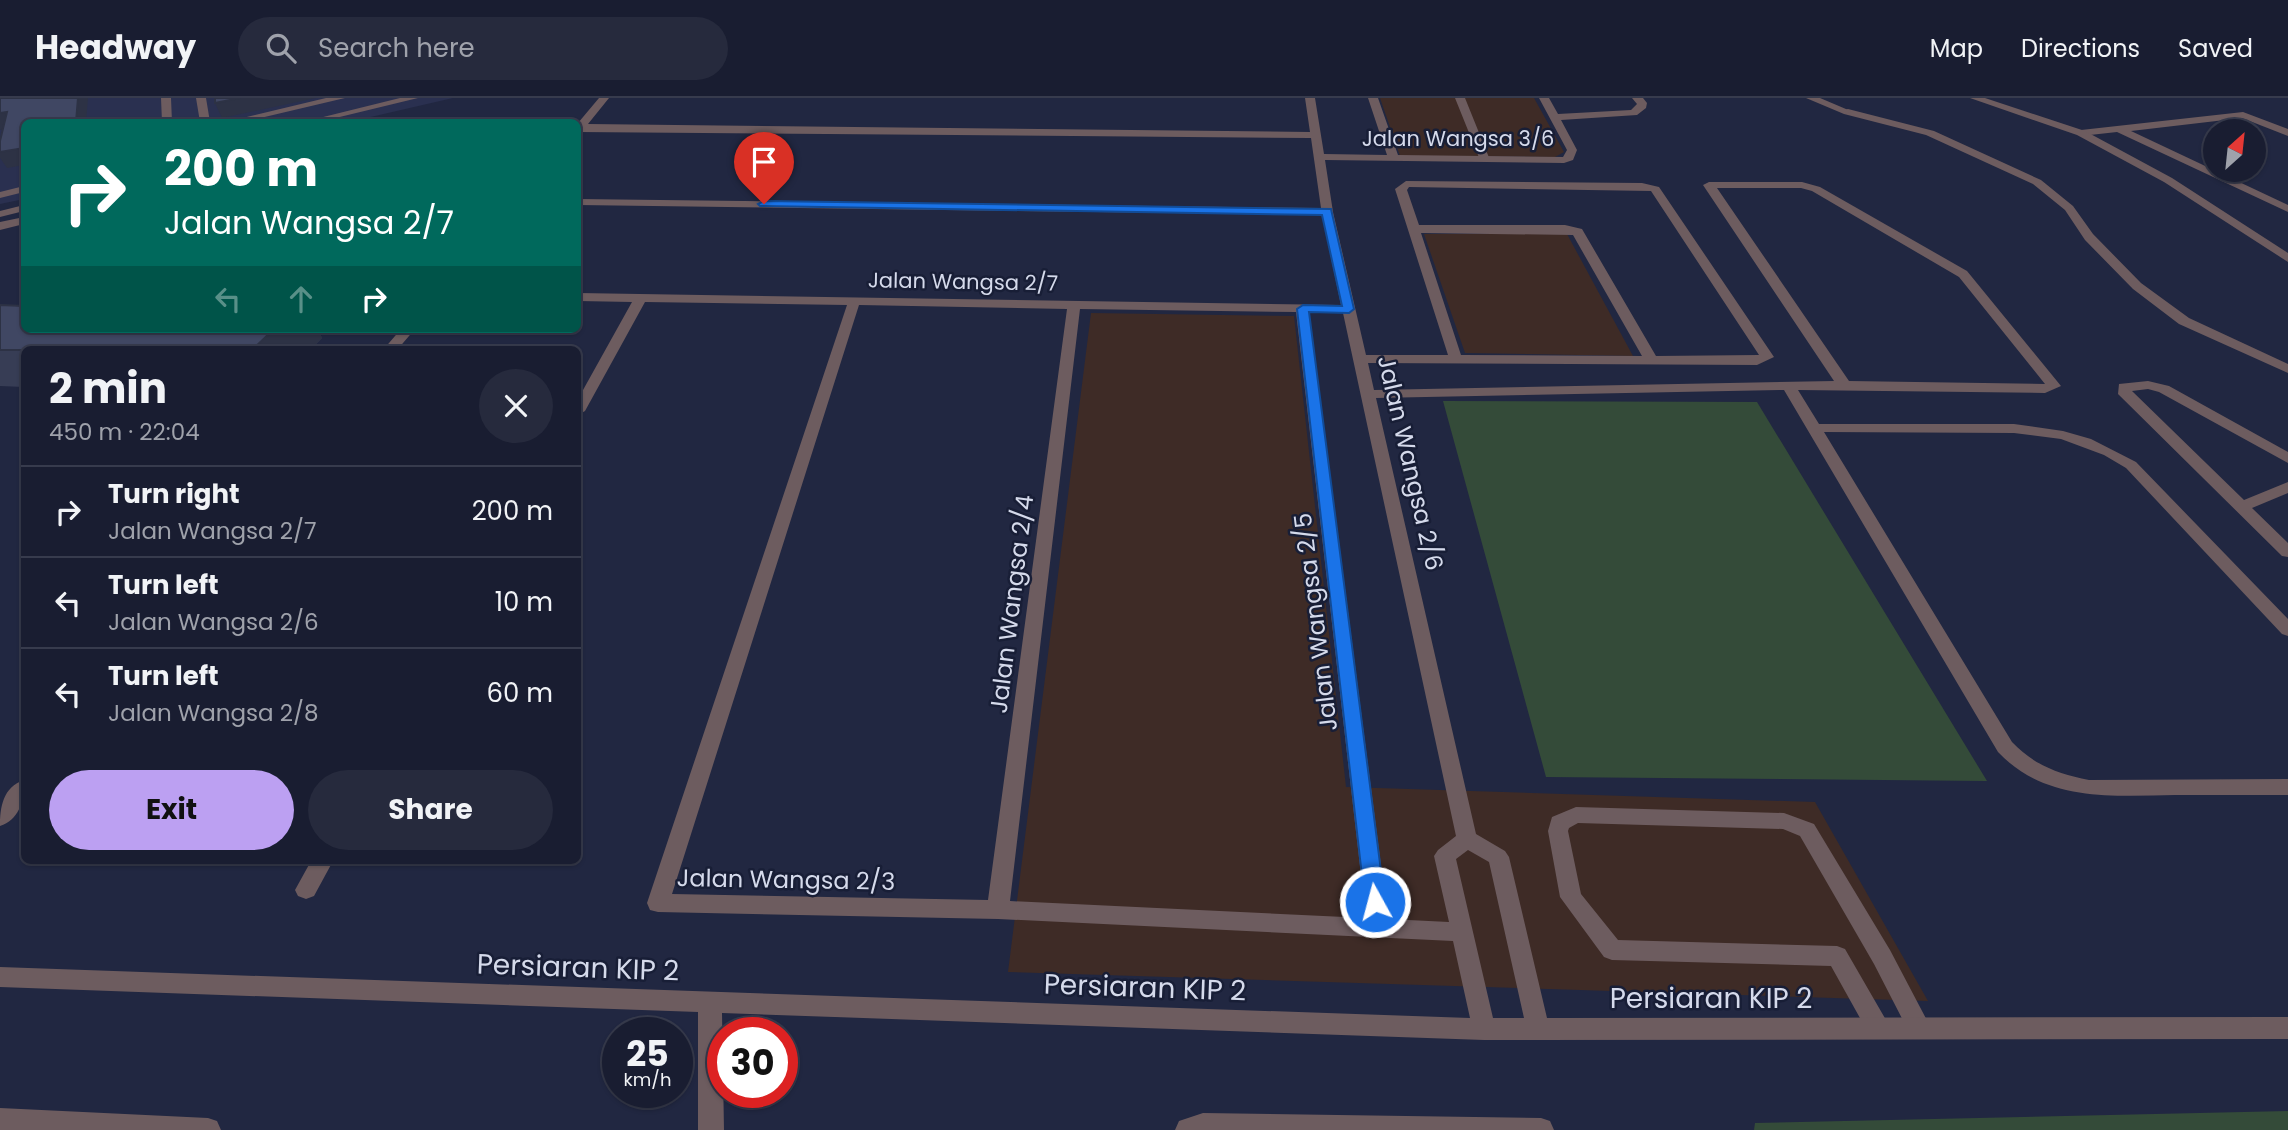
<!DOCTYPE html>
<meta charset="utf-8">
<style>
body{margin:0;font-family:Poppins,sans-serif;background:#262a3d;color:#f1f3f6;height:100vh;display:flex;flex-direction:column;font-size:26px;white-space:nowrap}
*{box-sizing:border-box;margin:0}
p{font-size:23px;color:#9fa2ab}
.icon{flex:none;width:38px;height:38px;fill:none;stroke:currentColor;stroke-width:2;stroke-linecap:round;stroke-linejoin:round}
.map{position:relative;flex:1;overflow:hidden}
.sheet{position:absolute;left:21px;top:248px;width:560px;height:518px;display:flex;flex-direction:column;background:#191d31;border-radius:10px;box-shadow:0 2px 5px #0004,0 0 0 2px #373b4d}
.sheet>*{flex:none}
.top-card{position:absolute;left:21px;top:21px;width:560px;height:214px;border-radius:10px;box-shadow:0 2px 5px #0004,0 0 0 2px #373b4d;background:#00695c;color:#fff;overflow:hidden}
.needle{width:46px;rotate:27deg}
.controls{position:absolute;left:2203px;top:21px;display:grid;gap:14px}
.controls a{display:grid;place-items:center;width:63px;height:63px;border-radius:50%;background:#191d31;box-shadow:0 2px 5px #0004,0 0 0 2px #373b4d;font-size:35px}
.speed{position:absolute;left:602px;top:919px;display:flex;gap:14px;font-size:35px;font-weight:700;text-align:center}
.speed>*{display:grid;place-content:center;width:91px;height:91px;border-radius:50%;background:#191d31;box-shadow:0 2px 5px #0004,0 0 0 2px #373b4d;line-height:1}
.speed small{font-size:18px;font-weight:400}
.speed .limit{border:10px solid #d22;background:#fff;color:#111}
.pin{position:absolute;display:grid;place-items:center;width:60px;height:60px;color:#fff;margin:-72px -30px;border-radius:50% 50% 50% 0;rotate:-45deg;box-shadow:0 0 7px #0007}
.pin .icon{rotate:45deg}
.me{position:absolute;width:77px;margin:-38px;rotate:353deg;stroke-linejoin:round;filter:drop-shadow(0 0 5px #0008)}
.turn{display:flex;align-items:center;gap:24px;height:147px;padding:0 28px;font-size:32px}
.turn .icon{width:91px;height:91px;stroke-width:2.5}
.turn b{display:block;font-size:49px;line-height:60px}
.lanes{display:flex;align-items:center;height:66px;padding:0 28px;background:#0003;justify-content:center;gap:35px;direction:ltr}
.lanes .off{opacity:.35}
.round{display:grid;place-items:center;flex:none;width:74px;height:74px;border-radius:37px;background:#262a3d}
.summary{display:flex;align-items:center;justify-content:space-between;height:119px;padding:0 28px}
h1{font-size:42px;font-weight:700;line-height:52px}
.button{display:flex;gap:14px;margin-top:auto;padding:14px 28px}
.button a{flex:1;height:80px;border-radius:42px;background:#bca0f2;color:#111;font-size:28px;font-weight:700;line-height:80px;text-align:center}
.button a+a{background:#262a3d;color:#f1f3f6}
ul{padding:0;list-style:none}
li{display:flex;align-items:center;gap:21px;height:91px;padding:0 28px;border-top:2px solid #373b4d}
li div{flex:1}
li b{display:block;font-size:26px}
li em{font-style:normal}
header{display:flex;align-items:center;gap:42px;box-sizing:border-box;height:98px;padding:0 35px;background:#191d31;border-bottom:2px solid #373b4d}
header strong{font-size:33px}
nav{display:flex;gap:38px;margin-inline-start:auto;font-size:24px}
.search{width:490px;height:63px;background:#262a3d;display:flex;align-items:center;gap:18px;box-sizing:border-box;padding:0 24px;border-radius:38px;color:#9fa2ab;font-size:26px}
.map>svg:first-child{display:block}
.commercial{fill:#3e2b26}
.built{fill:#2a3050}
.green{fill:#344b39}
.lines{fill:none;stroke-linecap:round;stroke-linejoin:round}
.service{fill:#6d5c5f;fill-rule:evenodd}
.minor{fill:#6d5c5f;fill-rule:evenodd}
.wall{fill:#373d55}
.shaded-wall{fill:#2d3245}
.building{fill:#404763;stroke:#2d3245;stroke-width:2}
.route{fill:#1a73e8;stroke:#114b97;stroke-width:2}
.labels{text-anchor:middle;stroke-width:5;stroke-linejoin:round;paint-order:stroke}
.far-street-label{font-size:21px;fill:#d5daeb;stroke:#181e36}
.street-label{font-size:24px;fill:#d5daeb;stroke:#181e36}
.near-street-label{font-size:28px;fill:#d5daeb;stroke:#181e36}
</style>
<header>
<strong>Headway</strong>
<div class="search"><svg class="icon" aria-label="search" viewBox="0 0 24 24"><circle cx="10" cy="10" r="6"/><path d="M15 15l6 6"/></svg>Search here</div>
<nav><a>Map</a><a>Directions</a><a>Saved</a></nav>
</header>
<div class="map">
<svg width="2288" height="1032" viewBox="0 0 2288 1032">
<rect width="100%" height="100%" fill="#212741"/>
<path class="commercial" d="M1380,0h154l30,54 -9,5 -155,-1z
M1424,136h143l66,122 -168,-3z
M1091,215l203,3 52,471 469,15 113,199 -920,-29z"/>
<path class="built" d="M0,0h453l-104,24h-325v77l-24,5z"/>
<path class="green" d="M1443,303l314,1 230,379 -441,-4z
M2288,1013v19h-534l1,-7z"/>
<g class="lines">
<path class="service" d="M196,0h10l4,24h-10z
M326,0h19l-102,24h-17z
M1455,0h10l25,62 -1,2 -9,-2z
M1848,11l86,22 107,49 32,26 20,28 48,49 48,35 99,46v9l-109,-49 -46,-35 -48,-49 -20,-30 -32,-26 -107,-49 -82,-21v-4z
M2243,14l45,17v7l-46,-18 -111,13 157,74v7l-171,-80 -36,4 -5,-3 5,-3z
M2148,283l21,5 119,66v11l-129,-71 -11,-3 -16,2 112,109 44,-18v11l-36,15 36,35v14l-6,-1 -164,-162 1,-10z
M1576,709l208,6 30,11 76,126 41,78 -4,8 -8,3 -8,-3 -37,-72 -74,-128 -17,-7 -205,-6 -9,5 -1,3 13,63 37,46 219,6 8,3 41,71 4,8 -4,8 -8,3 -8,-3 -39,-70 -219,-6 -8,-3 -44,-60 -12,-66 4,-14z"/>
<path class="minor" d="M161,0h10l1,24h-10z
M400,0h18l-99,24h-16z
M599,0h10l-21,26 722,8 -5,-34h10l9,56 63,1 -19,-57h10l20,57 165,2 4,-7 -28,-52h10l9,16 73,-4 6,-6 -5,-6h11l4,5 -1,5 -9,7 -76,5 16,30 -4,10 -9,3 -239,-3 8,52 33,143h82l-53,-166 11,-8 236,2 17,4 115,170 -17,8 -389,-2 6,27 460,-9 -131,-196 6,-3h93l18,5 147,84 94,115 -16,7 -247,-3 21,34h195l49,7 28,8 45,23 152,157v17l-6,-2 -156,-166 -22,-13 -43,-16 -47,-6 -190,-1 188,310c22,23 46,32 77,38l199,-1v16c-38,0 -75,0 -113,0 -63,1 -130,7 -177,-43l-214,-362 -408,8 100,436 29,17 4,6 38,161 741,-1v22l-804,1 -762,-27 2,117h-26v-118l-698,-25v-20l1470,51 -17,-77 -455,-22 -340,-7 -8,-2 -3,-7 200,-598 -202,-3 -60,109 -7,4v-16l54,-97 -54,-1v-8l763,12 -19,-90 -744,-10v-6l743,9 -10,-70 -733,-6v-9zM1409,89l242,4 108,164 -103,1 -74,-127 -17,-4h-146l-12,-35zM1717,90h84l11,3 147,86 86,107 -196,-3zM1421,135l152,2 69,121 -181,-1zM859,207l208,4 -79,591 -316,-6zM1080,211l216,3 70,606 -356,-17zM1309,214l34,1 113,523 -18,14 -4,6 15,66 -61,-3zM1468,752l21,12 35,156h-31l-37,-159z
M1806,0h14l33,14 -9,2z
M1970,0h15l100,33 87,47 116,75v9l-124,-80 -87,-47z
M379,21l5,3h-11l1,-2z
M24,88v6l-24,6v-6z
M24,107v6l-24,6v-6z
M24,119v7l-24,6v-8z
M401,231h14l-18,21h-14z
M24,682c1,18 -4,40 -24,46 0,-19 3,-39 24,-46z
M311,763h22l-19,35 -8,3 -8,-3 -3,-6z
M0,1010l208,10 9,3 4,9h-221z
M1203,1015l338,5 9,3 4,9h-379l4,-9z"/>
</g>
<path class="wall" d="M0,207l24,24h294l4,9 -12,12h-286v37l-24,-1z"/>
<path class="shaded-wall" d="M78,0h10l-2,24h-10z
M240,0h76l-94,20 -7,-15z
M7,14l9,15 -16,3v-17z
M24,50v17l-17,3 -7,-10v-6z
M274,231h44l4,9 -12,12h-58z"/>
<path class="building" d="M0,0h78l-2,24h-52v26l-24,4v-11l7,-29 -7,1z
M215,0h25l-25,5z
M0,207l24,1v23h250l-22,21h-252z"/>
<path class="route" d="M764,103l567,8 23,100 -5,4 -40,-1 76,590 -3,6 -7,3 -7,-3 -3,-6 -68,-593 6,-4 39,1 -20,-91 -562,-9 -2,-2z"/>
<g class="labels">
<g class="far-street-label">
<text x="1458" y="48">Jalan Wangsa 3/6</text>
<text transform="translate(963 184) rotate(1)" y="7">Jalan Wangsa 2/7</text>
</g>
<g class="street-label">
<text transform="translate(1410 365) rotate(77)" y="8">Jalan Wangsa 2/6</text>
<text transform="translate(1012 506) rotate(-83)" y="8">Jalan Wangsa 2/4</text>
<text transform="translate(1316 524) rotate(-97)" y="8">Jalan Wangsa 2/5</text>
<text transform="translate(786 782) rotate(1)" y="8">Jalan Wangsa 2/3</text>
</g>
<g class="near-street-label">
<text transform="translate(578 869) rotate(2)" y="10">Persiaran KIP 2</text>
<text transform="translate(1145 889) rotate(2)" y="10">Persiaran KIP 2</text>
<text x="1711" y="910">Persiaran KIP 2</text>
</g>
</g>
</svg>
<div class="controls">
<a><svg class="needle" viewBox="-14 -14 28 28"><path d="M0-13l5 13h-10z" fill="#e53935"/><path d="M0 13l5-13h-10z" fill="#9fa2ab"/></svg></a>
</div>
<div class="speed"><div>25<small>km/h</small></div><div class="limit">30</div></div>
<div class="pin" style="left:764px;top:106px;background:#d93025"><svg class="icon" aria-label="arrive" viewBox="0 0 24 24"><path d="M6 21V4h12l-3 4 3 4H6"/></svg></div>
<svg class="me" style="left:1375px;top:804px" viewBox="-20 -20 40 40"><circle r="17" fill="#1a73e8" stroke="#fff" stroke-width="3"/><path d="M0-11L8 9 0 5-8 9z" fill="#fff"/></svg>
<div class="top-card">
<div class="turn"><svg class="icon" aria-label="right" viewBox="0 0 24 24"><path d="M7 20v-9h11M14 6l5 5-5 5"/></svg><div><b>200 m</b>Jalan Wangsa 2/7</div></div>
<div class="lanes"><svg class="icon off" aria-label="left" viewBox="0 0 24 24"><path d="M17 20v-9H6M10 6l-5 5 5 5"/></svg><svg class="icon off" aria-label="ahead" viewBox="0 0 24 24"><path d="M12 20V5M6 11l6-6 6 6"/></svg><svg class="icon" aria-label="right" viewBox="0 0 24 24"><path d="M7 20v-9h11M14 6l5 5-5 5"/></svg></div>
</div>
<section class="sheet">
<div class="summary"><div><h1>2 min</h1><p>450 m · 22:04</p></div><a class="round"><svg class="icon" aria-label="close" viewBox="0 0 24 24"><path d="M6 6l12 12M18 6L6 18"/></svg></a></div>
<ul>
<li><svg class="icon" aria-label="right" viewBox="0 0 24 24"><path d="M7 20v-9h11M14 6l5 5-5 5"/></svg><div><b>Turn right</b><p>Jalan Wangsa 2/7</p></div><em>200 m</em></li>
<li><svg class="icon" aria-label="left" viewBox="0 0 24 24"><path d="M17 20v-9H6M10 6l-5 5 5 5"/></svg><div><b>Turn left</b><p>Jalan Wangsa 2/6</p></div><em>10 m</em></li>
<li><svg class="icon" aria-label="left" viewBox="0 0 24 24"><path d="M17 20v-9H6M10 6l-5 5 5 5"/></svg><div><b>Turn left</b><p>Jalan Wangsa 2/8</p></div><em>60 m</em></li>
</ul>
<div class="button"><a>Exit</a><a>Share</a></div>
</section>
</div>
